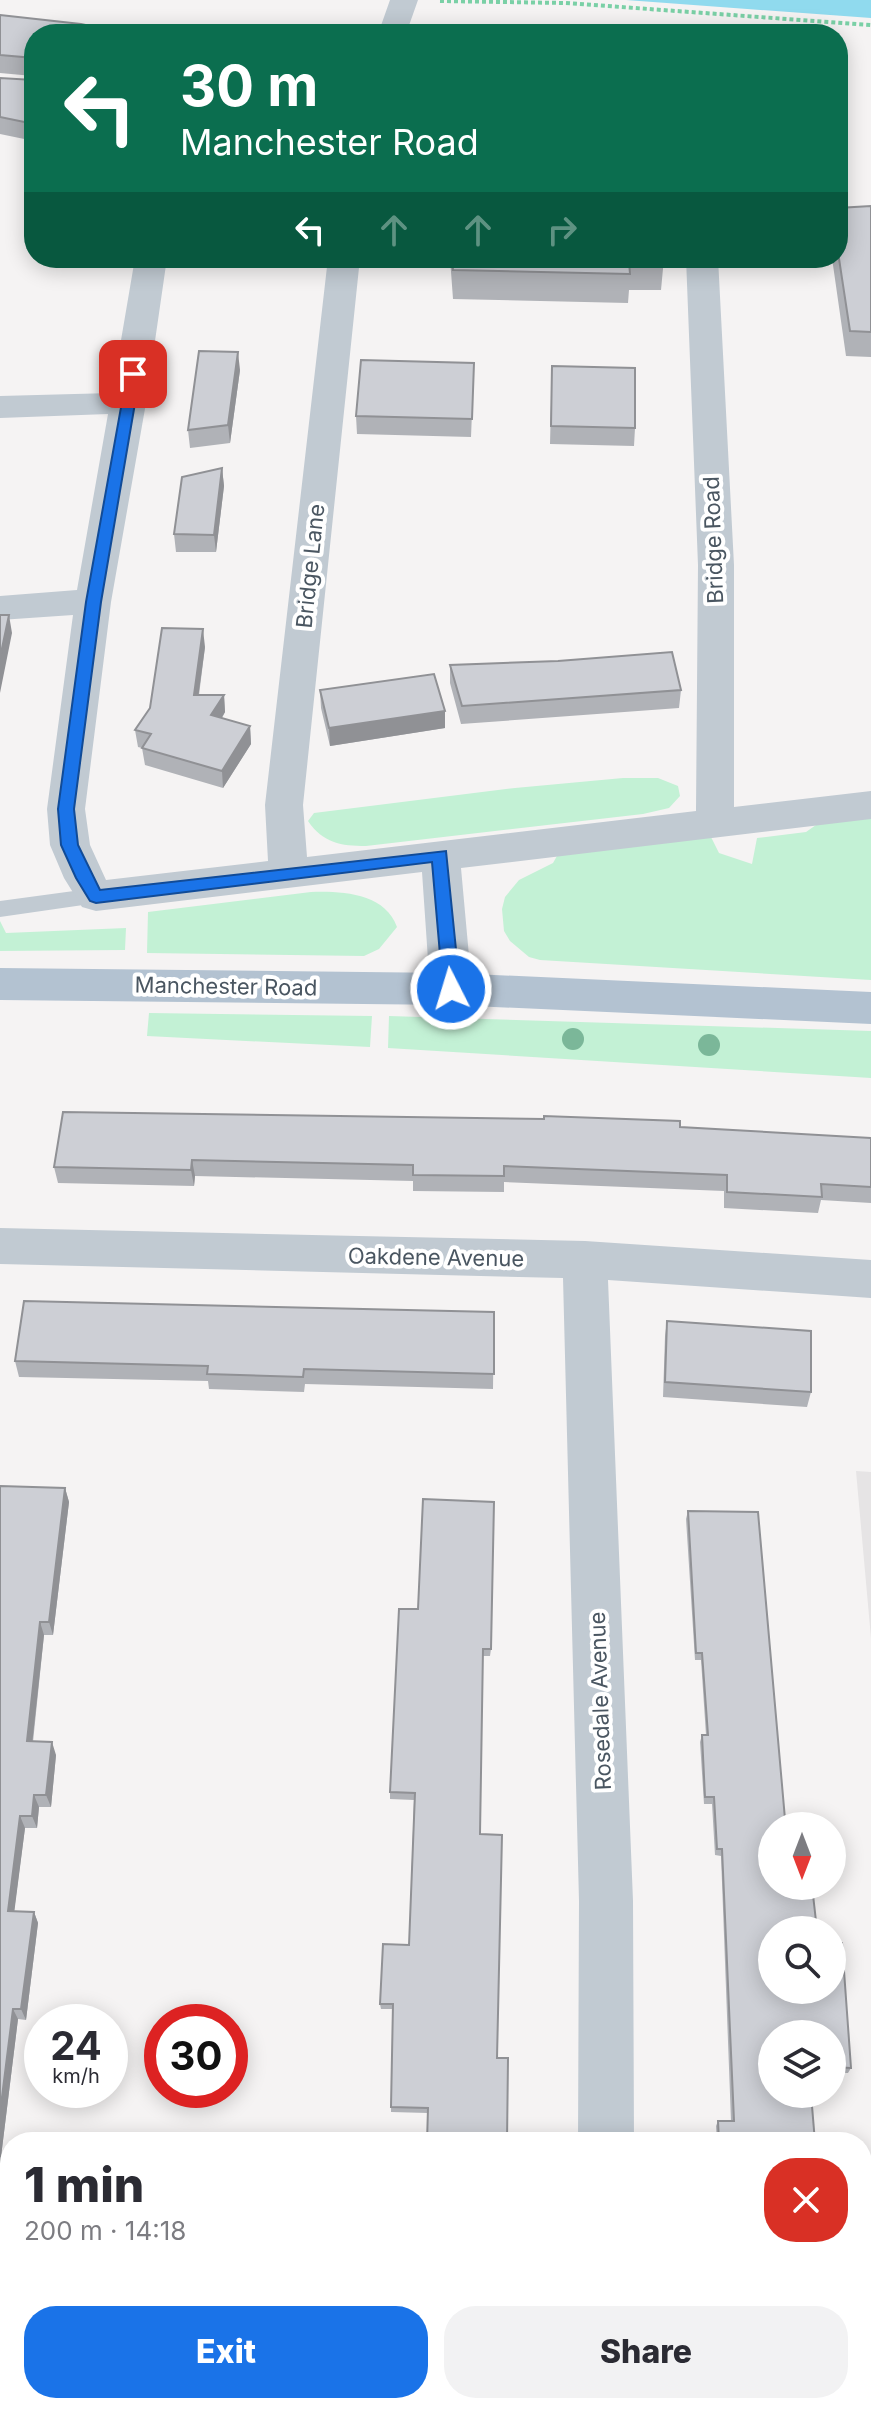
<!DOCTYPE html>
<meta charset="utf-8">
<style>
body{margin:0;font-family:Inter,sans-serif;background:#f2f2f3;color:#2b2b33;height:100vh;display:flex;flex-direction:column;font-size:30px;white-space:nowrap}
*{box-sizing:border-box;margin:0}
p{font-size:26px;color:#7c7c81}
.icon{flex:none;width:44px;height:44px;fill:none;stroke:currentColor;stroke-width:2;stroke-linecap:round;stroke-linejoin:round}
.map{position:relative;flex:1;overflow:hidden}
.drawer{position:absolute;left:0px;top:2132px;width:872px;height:282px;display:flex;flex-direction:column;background:#fff;border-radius:32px 32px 0 0;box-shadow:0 4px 20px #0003}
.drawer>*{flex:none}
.hud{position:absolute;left:24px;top:24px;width:824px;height:244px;border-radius:32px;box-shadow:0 4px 20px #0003;background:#0b6e4f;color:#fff;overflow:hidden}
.needle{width:52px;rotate:180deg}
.buttons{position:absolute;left:758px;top:1812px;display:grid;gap:16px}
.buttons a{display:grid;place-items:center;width:88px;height:88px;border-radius:50%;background:#fff;box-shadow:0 4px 20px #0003;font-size:40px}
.speed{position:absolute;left:24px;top:2004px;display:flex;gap:16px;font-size:40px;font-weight:700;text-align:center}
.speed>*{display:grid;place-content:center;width:104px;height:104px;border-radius:50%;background:#fff;box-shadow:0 4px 20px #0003;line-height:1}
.speed small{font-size:20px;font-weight:400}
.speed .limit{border:12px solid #d22;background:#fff;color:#111}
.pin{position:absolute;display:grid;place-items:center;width:68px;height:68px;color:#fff;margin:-34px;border-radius:16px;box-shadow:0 4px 12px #0006}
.me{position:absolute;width:88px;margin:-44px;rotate:355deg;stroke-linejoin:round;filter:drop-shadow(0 0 6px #0008)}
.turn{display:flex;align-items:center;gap:28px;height:168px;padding:0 24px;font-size:36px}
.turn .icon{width:104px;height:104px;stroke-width:2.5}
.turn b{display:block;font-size:56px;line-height:68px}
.lanes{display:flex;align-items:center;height:76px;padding:0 24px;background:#0003;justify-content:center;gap:40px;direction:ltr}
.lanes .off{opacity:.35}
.round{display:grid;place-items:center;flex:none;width:84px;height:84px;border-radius:32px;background:#f2f2f3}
.overview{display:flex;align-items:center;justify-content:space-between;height:136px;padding:0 24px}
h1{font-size:48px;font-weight:800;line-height:60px}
.cta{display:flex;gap:16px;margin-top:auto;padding:16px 24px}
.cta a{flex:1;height:92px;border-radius:32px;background:#1a73e8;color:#fff;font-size:32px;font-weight:800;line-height:92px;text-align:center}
.cta a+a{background:#f2f2f3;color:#2b2b33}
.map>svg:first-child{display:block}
.education{fill:#e6e4e5}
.green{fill:#c3f1d5}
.water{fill:#90daee}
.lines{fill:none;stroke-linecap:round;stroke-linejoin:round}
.path{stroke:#7ad0a6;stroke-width:4;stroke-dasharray:4 3;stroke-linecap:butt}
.service{fill:#c1cad2;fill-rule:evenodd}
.minor{fill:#c1cad2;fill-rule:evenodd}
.primary{fill:#b3c2d1;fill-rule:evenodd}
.tree{fill:#7bb799}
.wall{fill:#b0b2b7}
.shaded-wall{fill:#909195}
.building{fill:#cdcfd5;stroke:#909195;stroke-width:2}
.route{fill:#1a73e8;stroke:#114b97;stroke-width:2}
.labels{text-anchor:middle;stroke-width:8;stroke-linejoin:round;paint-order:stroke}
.street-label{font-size:22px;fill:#4a5661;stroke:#fff}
</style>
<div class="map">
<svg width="871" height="2413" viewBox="0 0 871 2413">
<rect width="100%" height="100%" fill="#f5f3f3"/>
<path class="education" d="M856,1471l15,1v166z"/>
<path class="green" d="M623,778h35l20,8 2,10 -11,12 -26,6 -277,32c-25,0 -43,-3 -58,-25l6,-8 201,-25z
M871,817v163l-331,-20 -11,-3 -19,-16 -6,-10 -2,-22 3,-12 14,-17 34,-17 9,-16 145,-18 12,24 33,11 5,-26 49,-6 20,-14z
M311,892c31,-1 74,1 86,35l-18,22 -15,7 -217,-3 1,-41z
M0,921l6,12 120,-5 -1,22 -125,1z
M149,1013l223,3 -2,31 -223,-11z
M389,1016l482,15v47l-483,-30z"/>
<path class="water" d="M626,0h245v18z"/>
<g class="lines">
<path class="path" d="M440,1l125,2 306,22"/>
<path class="service" d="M96,888l8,2 3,6 -3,6 -104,15v-16z"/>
<path class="minor" d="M390,0h28l-12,34h-28z
M135,258h32l-21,145 -35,199 -26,207 5,36 16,35 162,-19 -3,-56 63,-547h32l-57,547 4,52 389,-46 2,-246 -12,-307h32l16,307v242l137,-16v28l-410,49 11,121 -6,11 -15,5 -15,-5 -6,-11 -8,-117 -326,39 -14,-4 -18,-29 -14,-33 -3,-36 26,-194 -73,5v-24l77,-6 31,-176 -108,4v-22l112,-3z
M0,1228l585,13 286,19v38l-263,-18 25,621 1,241h-56l1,-241 -16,-623 -563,-14z
M575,2404h60v9h-60z"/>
<path class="primary" d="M0,968l451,5 420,19v32l-420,-19 -451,-5z"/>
</g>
<g class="tree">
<circle cx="573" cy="1039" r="11"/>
<circle cx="709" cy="1045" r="11"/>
</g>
<path class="wall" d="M0,15l34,19v107l-34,-7v-56l33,2v-4l-33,-3z
M871,206v151l-25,-1 -14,-98h6v-50z
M450,258h214l-3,32h-32l-1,13 -175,-4z
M474,363l-3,74 -114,-3 -1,-18z
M552,366l83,62 -1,18 -84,-2z
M240,370l-10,73 -40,5 -2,-18z
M222,468l2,18 -8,66h-40l-2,-18z
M205,647l-6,48h25l1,17 -3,6 28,8 1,18 -28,44 -78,-23 -3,-17 -4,-1 -3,-17z
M450,665l231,25 -2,18 -218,16 -11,-41z
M320,690l125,21v17l-115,18 -9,-38z
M680,1127l191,11v65l-50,-3 -3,13 -94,-5v-17l-220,-9v10l-91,-1v-10l-218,-5 -1,10 -136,-3 -4,-16z
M494,1312l-1,77 -188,-5 -1,8 -95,-3 -1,-8 -189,-4 -4,-16z
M667,1321l144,71 -4,15 -144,-10 2,-61z
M0,1487l65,1 4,14 -16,133h-9l-11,107 23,13 -5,52h-12l-2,21h-12l-11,83 20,1 4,11 -12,97 -8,-1 -18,146z
M688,1511l70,1 27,307h19l1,7h-33v60h40l5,44h-45v60h60v-47h10l9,125 -3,5h-16v-39h-60v60h39l4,48h-98l-1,-16 2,-5h13l-10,-265 -6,-1 -3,-51h-8l-4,-62 2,-7h4l-5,-75h-6l-9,-141z
M399,1609l92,40 -1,7h-8l-54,457 -37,-1 2,-103h-12l-1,-5 29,-59 5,-145 -24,-1v-7z"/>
<path class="shaded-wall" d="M238,352l2,18 -10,73 -2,-18z
M222,468l2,18 -8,66 -2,-17z
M9,615l3,18 -12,60v-35z
M203,629l2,18 -9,66 -2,-18z
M224,695l1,17 -12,20 -2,-17z
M445,711v17l-115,18 -1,-18z
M250,726l1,18 -28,44 -1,-17z
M192,1160l3,16 -1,10 -3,-16z
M65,1488l4,14 -16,133 -4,-13z
M40,1622l4,13 -13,119 -4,-13z
M52,1742l4,13 -5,52 -5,-12z
M34,1795l5,12 -2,21 -5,-12z
M20,1816l5,12 -12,94 -5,-11z
M34,1912l4,11 -12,97 -5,-11z
M13,2009l5,10 -18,146v-52z"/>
<path class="building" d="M0,15l81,9 47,10h-94v90l-34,-7v-39l33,2 1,-22 -34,-3z
M871,206v126l-21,-1 -12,-79v-44z
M452,258h212v3h-35l1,13 -177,-4z
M199,351l39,1 -10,73 -40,5z
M361,360l113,3 -2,56 -116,-3z
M552,366l83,2v60l-84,-2z
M222,468l-8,67 -40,-1 8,-57z
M0,615h9l-9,43z
M162,628l41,1 -9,66h30l-13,20 39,11 -28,45 -80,-23 9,-14 -16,-4 15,-22z
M672,652l9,38 -219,16 -12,-41 108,-4z
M434,674l11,37 -116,17 -9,-38z
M63,1112l481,7v-3l136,5v6l191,11v49l-50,-3 1,13 -95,-5v-17l-223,-9v10l-91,-1v-10l-221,-5 -1,10 -137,-3z
M24,1301l470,11v62l-190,-5 -1,8 -96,-3 1,-8 -193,-5z
M667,1321l144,10v61l-146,-10z
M0,1486l65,2 -16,134h-9l-13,119 25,1 -6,53h-12l-2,21h-12l-12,95 26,1 -13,97h-8l-13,104z
M423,1499l71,3 -3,147h-8l-3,185 22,1 -5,223h11l-1,84h-80l1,-34 -37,-1 2,-103h-13l3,-60 26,1 6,-152 -25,-1 9,-183h19z
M688,1511l70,1 27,307h19l1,7h-33v60h40l5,44h-45v60h60v-47h10l9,125 -19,-1v-33h-60v60h39l4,48h-96l-1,-21h16l-12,-272h-5l-3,-52h-9l-3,-62h6l-6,-82h-6z
M411,2404h88v9h-88z
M726,2404h86v9h-86z"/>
<path class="route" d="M133,370l7,4 -39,228 -27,207 4,36 22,45 346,-39 14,138 -3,5 -6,2 -8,-7 -11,-127 -336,41 -6,-2 -14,-23 -15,-33 -3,-36 28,-207 41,-228z"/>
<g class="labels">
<g class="street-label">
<text transform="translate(713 540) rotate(-92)" y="8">Bridge Road</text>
<text transform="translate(310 566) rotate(-84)" y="8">Bridge Lane</text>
<text transform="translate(226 986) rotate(1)" y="8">Manchester Road</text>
<text transform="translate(436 1257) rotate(1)" y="8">Oakdene Avenue</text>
<text transform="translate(600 1701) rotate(-92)" y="8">Rosedale Avenue</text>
</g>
</g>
</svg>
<div class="buttons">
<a><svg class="needle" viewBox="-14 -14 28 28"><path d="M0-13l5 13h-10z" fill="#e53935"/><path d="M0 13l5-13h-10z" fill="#7c7c81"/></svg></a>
<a><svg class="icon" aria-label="search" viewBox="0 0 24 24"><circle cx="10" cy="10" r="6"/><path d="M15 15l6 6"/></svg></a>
<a><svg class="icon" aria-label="layers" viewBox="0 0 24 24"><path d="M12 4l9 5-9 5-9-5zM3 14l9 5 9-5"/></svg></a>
</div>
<div class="speed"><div>24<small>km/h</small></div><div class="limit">30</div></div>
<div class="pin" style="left:133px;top:374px;background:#d93025"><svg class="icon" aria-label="arrive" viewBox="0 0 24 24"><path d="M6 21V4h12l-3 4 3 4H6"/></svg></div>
<svg class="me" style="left:451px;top:989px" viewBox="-20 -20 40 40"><circle r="17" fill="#1a73e8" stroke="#fff" stroke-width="3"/><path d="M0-11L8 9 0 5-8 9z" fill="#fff"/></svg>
<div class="hud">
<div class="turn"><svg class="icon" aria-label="left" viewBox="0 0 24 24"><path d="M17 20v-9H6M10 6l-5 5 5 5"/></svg><div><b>30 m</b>Manchester Road</div></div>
<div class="lanes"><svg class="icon" aria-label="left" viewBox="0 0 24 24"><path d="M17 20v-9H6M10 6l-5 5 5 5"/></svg><svg class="icon off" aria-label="ahead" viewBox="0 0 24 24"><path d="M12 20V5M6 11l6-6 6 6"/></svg><svg class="icon off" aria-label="ahead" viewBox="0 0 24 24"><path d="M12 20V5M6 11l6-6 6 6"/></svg><svg class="icon off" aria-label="right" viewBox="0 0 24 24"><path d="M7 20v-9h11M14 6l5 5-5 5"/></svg></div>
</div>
<section class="drawer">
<div class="overview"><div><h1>1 min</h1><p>200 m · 14:18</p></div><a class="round" style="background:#d93025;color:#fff"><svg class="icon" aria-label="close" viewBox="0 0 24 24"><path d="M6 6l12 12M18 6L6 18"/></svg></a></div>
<div class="cta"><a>Exit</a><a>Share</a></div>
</section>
</div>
